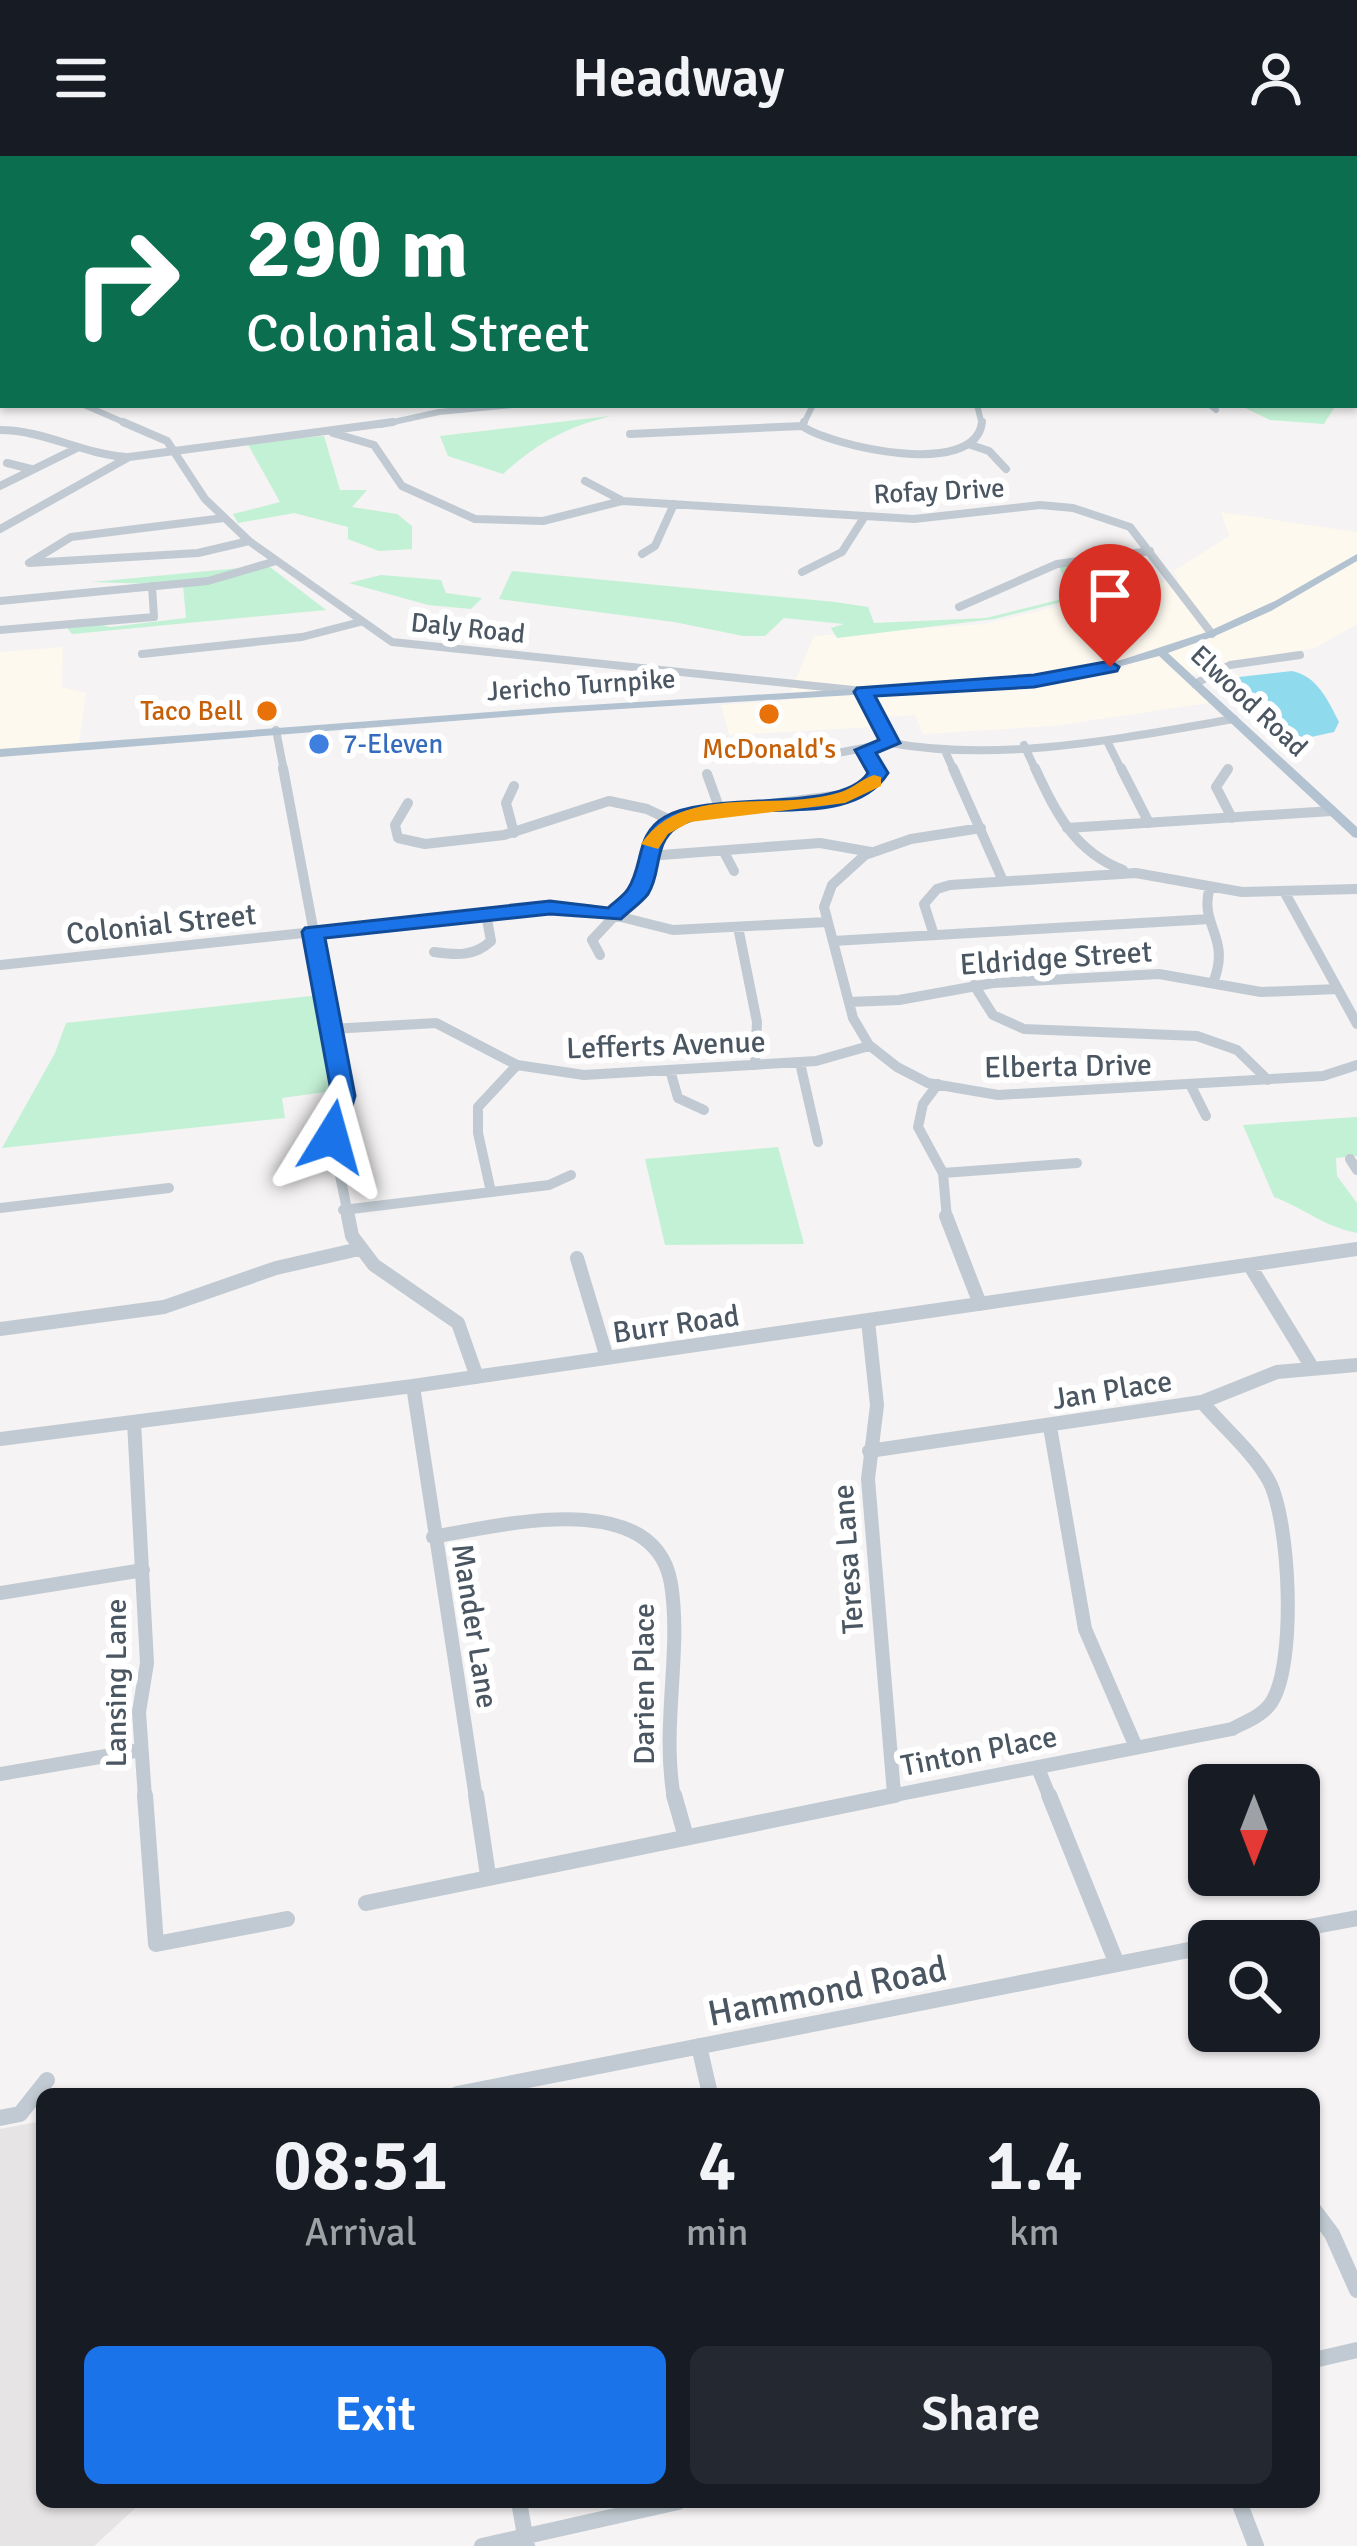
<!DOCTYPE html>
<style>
body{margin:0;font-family:Signika,sans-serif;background:#242831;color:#f1f3f6;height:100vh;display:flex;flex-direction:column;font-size:45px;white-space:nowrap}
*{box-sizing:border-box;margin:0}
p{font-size:39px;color:#9ea1a6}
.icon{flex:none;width:66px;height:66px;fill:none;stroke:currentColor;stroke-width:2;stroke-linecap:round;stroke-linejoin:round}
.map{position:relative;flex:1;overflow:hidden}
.side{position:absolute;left:36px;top:1932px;width:1284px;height:420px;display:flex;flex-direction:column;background:#171b24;border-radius:18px;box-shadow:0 3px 9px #0004}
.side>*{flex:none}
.hud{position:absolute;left:0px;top:0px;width:1359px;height:252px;box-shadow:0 3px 9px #0004;background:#0b6e4f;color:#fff;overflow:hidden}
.needle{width:78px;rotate:180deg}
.controls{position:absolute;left:1188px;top:1608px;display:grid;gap:24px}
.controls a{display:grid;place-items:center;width:132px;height:132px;border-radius:18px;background:#171b24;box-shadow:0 3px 9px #0004;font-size:60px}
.pin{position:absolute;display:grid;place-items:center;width:102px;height:102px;color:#fff;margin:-123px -51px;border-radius:50% 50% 50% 0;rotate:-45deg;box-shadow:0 0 12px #0007}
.pin .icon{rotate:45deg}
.me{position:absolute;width:132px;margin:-66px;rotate:8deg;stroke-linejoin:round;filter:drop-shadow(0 0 9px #0008)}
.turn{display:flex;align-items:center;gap:42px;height:252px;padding:0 48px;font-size:54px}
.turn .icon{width:156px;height:156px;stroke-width:2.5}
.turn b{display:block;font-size:84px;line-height:102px}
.eta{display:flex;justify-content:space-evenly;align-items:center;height:204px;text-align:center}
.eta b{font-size:72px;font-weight:600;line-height:84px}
.button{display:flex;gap:24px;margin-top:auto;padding:24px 48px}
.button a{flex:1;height:138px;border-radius:18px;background:#1a73e8;color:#fff;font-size:48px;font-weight:600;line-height:138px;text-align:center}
.button a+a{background:#242831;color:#f1f3f6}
header{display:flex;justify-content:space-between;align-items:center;height:156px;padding:0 48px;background:#171b24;font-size:54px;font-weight:600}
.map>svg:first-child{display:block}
.commercial{fill:#fdf9ef}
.education{fill:#e6e4e5}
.green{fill:#c3f1d5}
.water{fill:#90daee}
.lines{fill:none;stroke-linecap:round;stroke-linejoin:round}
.highway-casing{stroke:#7690ad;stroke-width:3}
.minor-far4{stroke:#c1cad2;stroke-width:6}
.minor-far3{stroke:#c1cad2;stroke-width:8}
.minor-far2{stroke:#c1cad2;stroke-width:10}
.minor-far1{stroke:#c1cad2;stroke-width:14}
.minor{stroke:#c1cad2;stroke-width:16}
.major{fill:#b3c2d1;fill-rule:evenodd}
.highway{fill:#8ba5c1;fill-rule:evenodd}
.route{fill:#1a73e8;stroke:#114b97;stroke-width:3}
.slow{fill:#f59e0b}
.food-dot{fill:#e8710a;stroke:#fff;stroke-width:4.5}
.shop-dot{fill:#3f7fe0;stroke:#fff;stroke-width:4.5}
.labels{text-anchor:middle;stroke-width:12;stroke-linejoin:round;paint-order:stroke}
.far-street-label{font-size:27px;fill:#4a5661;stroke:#fff}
.far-food-label{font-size:27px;fill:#c56008;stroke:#fff;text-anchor:end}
.far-shop-label{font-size:27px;fill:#366cbe;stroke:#fff;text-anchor:start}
.street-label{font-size:30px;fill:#4a5661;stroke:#fff}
.near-street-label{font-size:36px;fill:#4a5661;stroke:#fff}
</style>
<header><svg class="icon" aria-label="menu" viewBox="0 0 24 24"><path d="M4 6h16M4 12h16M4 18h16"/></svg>Headway<svg class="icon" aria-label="person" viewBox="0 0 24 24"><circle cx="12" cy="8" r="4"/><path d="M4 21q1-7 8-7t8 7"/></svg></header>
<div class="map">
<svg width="1357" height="2390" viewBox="0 0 1357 2390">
<rect width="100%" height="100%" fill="#f5f3f3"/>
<path class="commercial" d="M1221,356l136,20v92l-42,24 -85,14 -46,16 25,25 -156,23 -130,8 -8,-19 -33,2 -9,10 -144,8 -8,-30 66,-5 27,-64 171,-12 174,-42 20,-1 -5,-10 55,-35z
M63,491l-1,40 24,6 -8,57 -78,7v-105z"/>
<path class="education" d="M42,1965v381h100l-48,44h-94v-417z"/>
<path class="green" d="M1239,249h97l-12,19 -54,-4z
M610,260c-45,12 -73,27 -107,58l-55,-18 -8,-20z
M324,280l16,54h27l-15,17 45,7 15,12v23l-33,2 -31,-12v-12l-54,-14 -56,10 -5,-9 47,-12 -33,-59z
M1089,406l20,28 -115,29 -157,19 -6,-10 13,-4 -60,-6 -19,18h-22l-69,-14 -175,-23 13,-28 323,31 33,5 6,16 112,-5 88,-22 -15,-29z
M251,411h19l56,43 -254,24 -6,-7 12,-8 32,8 76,-9 -3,-33 -91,-3z
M381,419l60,5 5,13 36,5 -11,11 -43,-4 -79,-22z
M320,839l13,96 -51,7 3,20 -283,30 53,-95 11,-30z
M1357,961v39l-21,2 1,18 20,27v30c-35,-7 -51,-24 -83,-36l-31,-72z
M778,991l26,97 -139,1 -20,-86z"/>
<path class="water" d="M1292,515c25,5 36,29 47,51l-5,10 -37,8 -15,-2 -52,-51 9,-10z"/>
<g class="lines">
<defs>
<path id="highway" d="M1356,63h1v6h-1z
M0,102h3v6h-3z"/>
</defs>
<use href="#highway" class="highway-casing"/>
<path class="minor-far4" d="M140,0l10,3
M574,0l4,3
M939,0l19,3
M1324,0l10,3
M235,3l7,-3
M688,3l11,-3
M84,249l46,20
M977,249l5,20
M1210,249l6,5
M380,269l59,-13 73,-7
M803,269l10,-20"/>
<path class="minor-far3" d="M123,266l44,19 38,58 44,42 143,101 471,49 27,52c113,20 232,-5 344,-24
M804,266l-2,4c31,21 174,53 180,-4
M0,274c44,0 82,24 126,27
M333,277l41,12 28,41 73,33 68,2 79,-20 292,18 126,-14 33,3 57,19 82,107
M630,278l172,-8
M968,288l21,7 17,18
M7,307l24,6
M585,325l36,19
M0,330l77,-38
M224,362l-153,19 -42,26 169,-10 51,-12
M0,373l129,-72 264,-35
M642,398l13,-8 19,-42
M802,416l40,-20 23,-36
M0,445l208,-20 68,-20
M959,451l98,-43 93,-13
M0,474l154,-13 -2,-31
M142,498l160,-17 58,-15
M1195,528l35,-19 70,-10
M276,574l8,41
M1107,585l15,30
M1024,589l12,26
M865,594l12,21
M946,597l8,18
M791,600l20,2 79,-15"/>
<path class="minor-far2" d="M283,612l59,314 -10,55 17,82
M953,612l50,113
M1035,612c21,45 40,84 88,102
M1121,612l28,55
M1228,613l-12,18 16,31
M707,618l13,36
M514,630l-8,17 8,30
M408,647l-13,22 3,13 27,6 79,-9 105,-34 38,8 25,12
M981,672l-70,11 -46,16 -33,30 -8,22 29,111 16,27 28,22 31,16 70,12 325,-19 34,-11
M1067,672l265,-17
M725,698l9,17
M648,700l172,-13 51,9
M1210,731c-12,39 22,49 3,96
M1285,737l72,131
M738,771l19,95 -2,43
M934,779l-10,-31 13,-15 13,-4 186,-12 106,19 115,-3
M833,785l377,-22
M434,796c22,3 40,5 57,-11l-5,-27
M600,799l-8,-15 47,-50 14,-51 19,-18 28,-8 158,-20 20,-20 -3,-5
M0,809l550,-58 39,2 84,21 154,-8
M974,829l19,30 31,14 173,7 40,14 31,30
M849,846l50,-2 94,-17 166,-9 102,18 77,-3
M331,873l105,-6 81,42 67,10 232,-14 53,-15
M800,907l18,79
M670,914l8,28 26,12
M938,928l-15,20 -5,23 25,46 4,46
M1191,930l15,30
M1350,1003l7,11
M943,1017l134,-10
M491,1036l-13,-59v-26l39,-42
M0,1052l169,-20
M343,1054l206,-25 22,-10"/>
<path class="minor-far1" d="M348,1060l4,20 22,29 84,58 19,54
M946,1060l34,88
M577,1102l30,100
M1250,1110l60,98
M868,1165l9,84 -9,74 26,315
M0,1173l164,-22 112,-39 83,-19
M413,1230l63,412
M134,1266l13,241 -8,49 6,86
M1050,1271l35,202 51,118
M0,1283l413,-53 944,-137
M869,1295l333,-49 75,-30 80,-7
M433,1381c65,-11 222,-52 238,47 11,67 -10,142 3,214
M0,1437l143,-23
M1038,1612l12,30
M0,1618l141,-24
M880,1642l352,-69c13,-7 30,-13 39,-26 26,-38 19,-182 -2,-222 -15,-28 -46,-54 -67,-79"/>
<path class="minor" d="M145,1639l11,149 131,-25
M476,1639l12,80
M674,1639l12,42
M1049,1639l68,169
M366,1747l529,-108
M1235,1785l122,-23
M699,1890l11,48
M457,1938l752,-148
M0,1962l20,-4 27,-34
M1314,2054l18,24 25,56
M1314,2204l43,-10
M519,2346l8,44
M1239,2346l17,44
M482,2390l196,-44"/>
<path class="major" d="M1357,398v7l-86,50 -56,25 -47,17 189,174v11l-4,-1 -194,-181 -64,17 -61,11 -479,29 -555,44v-8l555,-42 479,-29 87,-18 86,-28 68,-31z"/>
<use href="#highway" class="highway"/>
</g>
<path class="route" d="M1110,505l9,6 -2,4 -83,16 -159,9 25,47 -24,10 12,20c-40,63 -154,18 -211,54 -24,16 -15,45 -29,67 -7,9 -19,17 -27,25l-71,-5 -225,24 30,158 -14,47 -9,2 -12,-8 12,-41 -30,-164 3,-4 245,-27 58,7c6,-6 16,-12 20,-19 16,-24 7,-55 37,-72 47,-27 176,-3 203,-44l-13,-23 24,-10 -25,-48 3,-4 177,-13z"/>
<path class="slow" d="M874,619l7,2v9l-36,17 -155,19 -22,12 -10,15 -17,-5c42,-63 136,-31 200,-52 12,-4 21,-13 33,-17z"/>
<g class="food-dot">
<circle cx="267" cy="555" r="12"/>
<circle cx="769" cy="558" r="12"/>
</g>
<circle class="shop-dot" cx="319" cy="588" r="12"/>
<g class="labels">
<g class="far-street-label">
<text transform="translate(939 335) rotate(-3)" y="9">Rofay Drive</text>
<text transform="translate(468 472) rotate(6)" y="9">Daly Road</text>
<text transform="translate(581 529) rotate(-4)" y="9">Jericho Turnpike</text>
<text transform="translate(1249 545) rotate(43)" y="9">Elwood Road</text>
</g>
<g class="far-food-label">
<text x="243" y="564">Taco Bell</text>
<text x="769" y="602" text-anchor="middle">McDonald's</text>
</g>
<g class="far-shop-label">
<text x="343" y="597">7-Eleven</text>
</g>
<g class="street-label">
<text transform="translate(161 768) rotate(-6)" y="10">Colonial Street</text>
<text transform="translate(1056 802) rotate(-4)" y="10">Eldridge Street</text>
<text transform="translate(666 889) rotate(-2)" y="10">Lefferts Avenue</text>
<text transform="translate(1068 910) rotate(-1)" y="10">Elberta Drive</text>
<text transform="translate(676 1168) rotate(-8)" y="10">Burr Road</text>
<text transform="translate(1112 1234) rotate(-9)" y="10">Jan Place</text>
<text transform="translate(848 1403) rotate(-94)" y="10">Teresa Lane</text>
<text transform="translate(475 1470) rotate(81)" y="10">Mander Lane</text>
<text transform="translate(116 1527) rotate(-90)" y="10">Lansing Lane</text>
<text transform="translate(644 1528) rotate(-90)" y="10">Darien Place</text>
<text transform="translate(979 1595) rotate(-11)" y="10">Tinton Place</text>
</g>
<g class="near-street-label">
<text transform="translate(827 1834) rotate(-11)" y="13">Hammond Road</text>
</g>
</g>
</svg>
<div class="controls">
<a><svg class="needle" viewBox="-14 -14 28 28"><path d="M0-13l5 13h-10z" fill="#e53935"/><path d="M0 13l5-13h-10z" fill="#9ea1a6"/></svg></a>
<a><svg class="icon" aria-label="search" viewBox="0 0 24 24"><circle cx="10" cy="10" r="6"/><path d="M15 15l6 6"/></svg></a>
</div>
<div class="pin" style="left:1110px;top:511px;background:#d93025"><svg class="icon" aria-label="arrive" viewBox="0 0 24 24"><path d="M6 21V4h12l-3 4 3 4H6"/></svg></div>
<svg class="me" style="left:332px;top:981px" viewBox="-20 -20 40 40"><path d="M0-17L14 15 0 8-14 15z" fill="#1a73e8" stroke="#fff" stroke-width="4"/></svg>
<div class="hud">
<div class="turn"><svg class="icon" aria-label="right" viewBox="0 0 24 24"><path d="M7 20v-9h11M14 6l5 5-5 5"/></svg><div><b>290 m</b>Colonial Street</div></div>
</div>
<section class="side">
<div class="eta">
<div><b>08:51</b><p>Arrival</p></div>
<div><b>4</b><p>min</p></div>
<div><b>1.4</b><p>km</p></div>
</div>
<div class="button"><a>Exit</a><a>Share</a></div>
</section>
</div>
